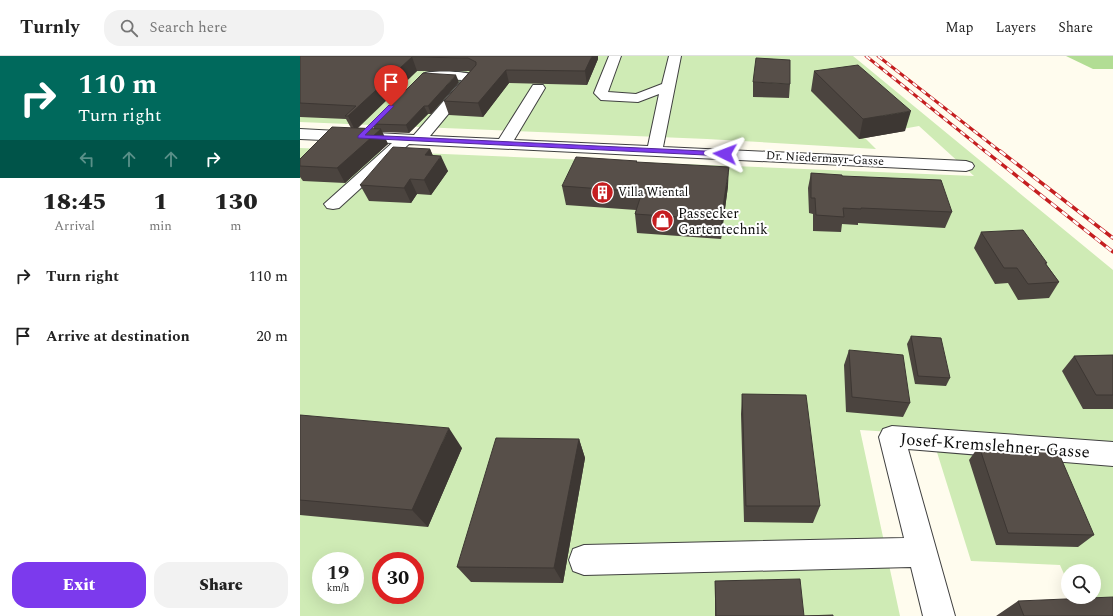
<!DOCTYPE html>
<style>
body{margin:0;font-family:Spectral,serif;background:#f2f2f2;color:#222;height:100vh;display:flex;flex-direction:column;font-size:15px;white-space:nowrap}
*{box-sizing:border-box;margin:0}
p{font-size:13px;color:#767676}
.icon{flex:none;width:22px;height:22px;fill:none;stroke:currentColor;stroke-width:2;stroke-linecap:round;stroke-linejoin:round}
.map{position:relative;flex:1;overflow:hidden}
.side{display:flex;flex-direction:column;background:#fff;width:300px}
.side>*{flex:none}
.guide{background:#00695c;color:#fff;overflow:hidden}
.buttons{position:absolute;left:761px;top:508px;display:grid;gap:8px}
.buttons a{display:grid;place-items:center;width:40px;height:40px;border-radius:50%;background:#fff;box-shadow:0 4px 16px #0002;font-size:20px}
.speed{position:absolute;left:12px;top:496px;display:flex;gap:8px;font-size:20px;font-weight:700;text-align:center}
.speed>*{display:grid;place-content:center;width:52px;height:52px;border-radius:50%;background:#fff;box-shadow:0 4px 16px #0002;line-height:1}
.speed small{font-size:10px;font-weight:400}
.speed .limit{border:6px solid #d22;background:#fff;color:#111}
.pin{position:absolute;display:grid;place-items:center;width:34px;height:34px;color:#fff;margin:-41px -17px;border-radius:50% 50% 50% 0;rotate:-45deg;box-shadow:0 0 4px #0007}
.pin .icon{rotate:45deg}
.me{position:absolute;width:44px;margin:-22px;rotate:273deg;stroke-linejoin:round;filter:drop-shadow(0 0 3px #0008)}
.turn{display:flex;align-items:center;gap:14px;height:84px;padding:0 12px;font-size:18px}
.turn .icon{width:52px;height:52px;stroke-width:2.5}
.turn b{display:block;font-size:28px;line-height:34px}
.lanes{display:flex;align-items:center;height:38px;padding:0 12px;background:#0003;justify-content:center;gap:20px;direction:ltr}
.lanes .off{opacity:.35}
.eta{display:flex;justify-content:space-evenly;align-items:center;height:68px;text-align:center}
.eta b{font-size:24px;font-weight:800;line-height:28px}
.primary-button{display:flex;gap:8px;margin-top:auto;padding:8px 12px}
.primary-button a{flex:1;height:46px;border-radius:16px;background:#7c3aed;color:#fff;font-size:16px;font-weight:800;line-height:46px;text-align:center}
.primary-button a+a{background:#f2f2f2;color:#222}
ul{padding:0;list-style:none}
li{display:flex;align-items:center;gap:12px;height:60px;padding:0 12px}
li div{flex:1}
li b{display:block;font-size:15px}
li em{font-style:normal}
header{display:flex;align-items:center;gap:24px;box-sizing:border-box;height:56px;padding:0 20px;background:#fff;border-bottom:1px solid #e0e0e0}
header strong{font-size:19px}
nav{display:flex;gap:22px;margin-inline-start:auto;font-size:14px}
.search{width:280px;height:36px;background:#f2f2f2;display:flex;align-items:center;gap:10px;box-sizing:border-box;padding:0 14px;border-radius:16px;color:#767676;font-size:15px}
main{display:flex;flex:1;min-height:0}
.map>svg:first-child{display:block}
.green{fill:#cfebb5;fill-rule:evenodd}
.forest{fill:#b2dd94}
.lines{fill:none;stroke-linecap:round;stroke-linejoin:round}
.minor-casing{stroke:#404040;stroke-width:2}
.minor{fill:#fff;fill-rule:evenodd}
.rail-far1-casing{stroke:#c51e20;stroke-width:3}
.rail-casing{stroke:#c51e20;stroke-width:3.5}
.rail-far1{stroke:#fff;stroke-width:2;stroke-dasharray:5.5;stroke-linecap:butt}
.rail{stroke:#fff;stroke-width:2.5;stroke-dasharray:7;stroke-linecap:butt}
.wall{fill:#4b443f}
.shaded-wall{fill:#3d3733}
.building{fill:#574f49;stroke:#3d3733}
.route{fill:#7c3aed;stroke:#51269a}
.labels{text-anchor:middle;stroke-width:4;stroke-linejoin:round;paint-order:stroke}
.far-street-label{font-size:12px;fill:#0d0d0d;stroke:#fff}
.far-poi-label{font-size:12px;fill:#0d0d0d;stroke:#fff;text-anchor:start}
.poi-label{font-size:14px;fill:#0d0d0d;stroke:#fff;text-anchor:start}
.near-street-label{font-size:17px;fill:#0d0d0d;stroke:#fff}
</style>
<header>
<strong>Turnly</strong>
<div class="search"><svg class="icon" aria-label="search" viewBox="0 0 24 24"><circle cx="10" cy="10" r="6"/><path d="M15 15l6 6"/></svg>Search here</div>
<nav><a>Map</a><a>Layers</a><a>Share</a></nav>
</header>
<main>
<section class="side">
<div class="guide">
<div class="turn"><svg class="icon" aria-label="right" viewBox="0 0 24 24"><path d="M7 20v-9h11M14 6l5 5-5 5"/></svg><div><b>110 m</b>Turn right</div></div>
<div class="lanes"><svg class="icon off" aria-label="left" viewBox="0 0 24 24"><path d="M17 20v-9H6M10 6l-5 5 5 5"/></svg><svg class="icon off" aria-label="ahead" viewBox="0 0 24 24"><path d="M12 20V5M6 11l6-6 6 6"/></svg><svg class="icon off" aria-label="ahead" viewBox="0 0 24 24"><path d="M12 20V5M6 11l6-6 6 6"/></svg><svg class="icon" aria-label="right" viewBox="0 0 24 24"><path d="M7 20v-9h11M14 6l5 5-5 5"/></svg></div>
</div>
<div class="eta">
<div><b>18:45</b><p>Arrival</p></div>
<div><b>1</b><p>min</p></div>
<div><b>130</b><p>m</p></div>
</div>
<ul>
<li><svg class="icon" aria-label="right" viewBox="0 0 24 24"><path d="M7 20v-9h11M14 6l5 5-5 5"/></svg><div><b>Turn right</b></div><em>110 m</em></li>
<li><svg class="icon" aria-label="arrive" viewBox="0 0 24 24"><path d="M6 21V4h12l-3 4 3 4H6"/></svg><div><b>Arrive at destination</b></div><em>20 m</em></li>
</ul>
<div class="primary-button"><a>Exit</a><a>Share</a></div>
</section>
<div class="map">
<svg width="813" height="560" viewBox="0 0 813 560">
<rect width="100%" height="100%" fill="#fffcee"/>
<path class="green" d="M0,0h553l260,214v176l-253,-16 40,186h-600v-468l674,28 -55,-50 -56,10 13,13 -169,-10 -407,-17zM21,505h34v34h-34zM81,505h34v34h-34z
M636,393l177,17v145l-33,2 -6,-16h20v-26h-26v12l-8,-18 -89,-4z"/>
<path class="forest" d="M766,0h47v13h-20z"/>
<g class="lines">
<defs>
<path id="minor" d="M309,0h12l-13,36 28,2 26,-10 7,-28h12l-18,91 303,14 6,2 2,3 -2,3 -6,2 -557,-27 -70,64 -6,1 -6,-1 -3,-4 68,-61 -92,-4v-10l114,6 48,-55 -39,-2 -1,-3c4,-6 52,-4 57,2l-49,59 69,3 34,-54h10l2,3 -31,52 134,6 11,-52 -21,8 -37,-2 -7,-7z
M592,370l221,16v24l-205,-17 47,167h-32l-12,-49 -327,8 -11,-4 -4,-11 4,-11 11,-4 320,-7 -25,-101 4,-8z"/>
</defs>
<use href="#minor" class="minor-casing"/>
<use href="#minor" class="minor"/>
<defs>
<path id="rail-far1" d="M566,0l120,96
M578,0l123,96"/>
<path id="rail" d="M685,95l128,101
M700,95l113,87"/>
</defs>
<use href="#rail-far1" class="rail-far1-casing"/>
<use href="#rail" class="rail-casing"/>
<use href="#rail-far1" class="rail-far1"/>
<use href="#rail" class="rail"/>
</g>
<path class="wall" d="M0,0l298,3 -11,26 -78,-2 -26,34 -34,-2 -5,-14 26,-30h-53l-59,57 16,1 -2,-5 87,-42 -28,32h-3l-19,19 -27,-1 6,12 -43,39 -42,-2 -3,-4v-18l51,-31 -5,-9 -46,-2z
M514,15l91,60 -46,8 -48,-48z
M453,26l37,2 -1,14 -36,-1z
M130,93l3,7 15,15 -17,24 -14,-1 -6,9 -42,-2 -9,-16z
M337,105v1l91,24 -7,53 -84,-6 -2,-19 1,-4 -70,-5 -4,-19z
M511,117l31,3 110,36 -7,16 -87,-5v2l-16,-1 -1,8 -28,-1v-17l-4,-1 -1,-25z
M681,176l66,31 -1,1 13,18 -10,16 -31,2 -10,-17 -13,1 -21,-36z
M611,280l39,42 -4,8 -31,-2 -8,-40z
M549,294l61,53 -7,14 -57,-5 -2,-47z
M813,299v54h-30l-21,-38 12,-15z
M442,338l78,112 -7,17 -69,-1 -3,-108z
M0,359l162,33 -34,79 -128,-12z
M279,383l6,19 -22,125 -92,-1 -14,-15z
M679,390l115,89 -16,12 -82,-2 -27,-85z
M415,525l89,35h29h-118z
M718,545l95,15h-117z"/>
<path class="shaded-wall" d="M292,0h6v3l-11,26 -2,-14z
M112,1l5,14 -62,59 -7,-14z
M206,14l3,13 -26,34 -5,-14z
M156,19l3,7 -28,32 -3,-8z
M124,50l4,8 -19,19 -3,-8z
M611,55l-6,20 -46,8 4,-20z
M81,73l7,15 -43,39 -8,-15z
M130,93l6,14 5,-7 7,15 -17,24 -7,-15 1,-25z
M429,111l-1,19 -7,53v-19z
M110,123l7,15 -6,9 -7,-15z
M149,372l13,20 -34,79 -16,-17z
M279,383l6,19 -22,125 -9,-15z"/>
<path class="building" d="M0,0h292l-7,15 -79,-1 -28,33 -34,-2 32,-36v-3l-8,-4 -56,-1 -64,59h-3l11,-10 -56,-3z
M456,2l34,2v24l-37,-2z
M558,9l53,46 -48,8 -49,-48z
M123,17l33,2 -28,31h-4l-18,19 -34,-1z
M32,71l49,2 -44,39 -37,-2v-7z
M93,91l37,2 -5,6 16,1 -17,24 -14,-1 -6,9 -44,-3z
M276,101l61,4 -1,1 93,5 -8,53 -86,-6 7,-22 -80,-6z
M511,117l31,2v1l99,4 11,32 -91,-4v1l-18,-1 1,9 -28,-2 -1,-17h-4z
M723,174l24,33h-2l14,19 -31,2 -11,-16h-13l-23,-36z
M611,280l30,2 9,40 -32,-2z
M549,294l54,5 7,48 -58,-6z
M813,299v40h-17l-22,-39z
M442,338l64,1 14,111h-74z
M0,359l149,13 -37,82 -112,-10z
M196,382l83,1 -25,129 -97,-1z
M679,390l78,3 37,86 -86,-2z
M500,523l4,37 29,-1v1h-117l-1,-35z
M813,541v19h-89l-6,-15z"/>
<path class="route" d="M89,49l5,1 -29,29 360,17 4,2 -4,2 -367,-18v-2z"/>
<defs>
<symbol id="building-disc" viewBox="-11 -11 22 22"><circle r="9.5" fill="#c51e20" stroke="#fff"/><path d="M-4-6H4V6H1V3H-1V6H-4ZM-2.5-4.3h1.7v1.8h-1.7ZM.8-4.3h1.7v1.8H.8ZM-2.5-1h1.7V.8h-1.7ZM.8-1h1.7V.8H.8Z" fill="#fff"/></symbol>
<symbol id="shop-disc" viewBox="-11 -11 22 22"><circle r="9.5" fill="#c51e20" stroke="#fff"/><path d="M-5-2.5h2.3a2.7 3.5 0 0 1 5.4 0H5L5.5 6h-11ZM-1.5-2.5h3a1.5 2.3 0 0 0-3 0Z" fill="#fff"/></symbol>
</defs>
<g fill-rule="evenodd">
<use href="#building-disc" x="290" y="124" width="25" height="25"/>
<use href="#shop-disc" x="350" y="152" width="25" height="25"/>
</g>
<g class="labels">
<g class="far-street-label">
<text transform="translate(525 102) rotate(3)" y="4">Dr. Niedermayr-Gasse</text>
</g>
<g class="far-poi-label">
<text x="318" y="140">Villa Wiental</text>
</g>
<g class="poi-label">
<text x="378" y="162">Passecker<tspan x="378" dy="16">Gartentechnik</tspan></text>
</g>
<g class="near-street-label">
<text transform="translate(695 389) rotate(4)" y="6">Josef-Kremslehner-Gasse</text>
</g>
</g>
</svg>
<div class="buttons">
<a><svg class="icon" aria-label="search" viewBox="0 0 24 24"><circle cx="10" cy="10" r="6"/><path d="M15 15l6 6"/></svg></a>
</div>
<div class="speed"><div>19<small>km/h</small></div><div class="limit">30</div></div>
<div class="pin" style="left:91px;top:50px;background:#d93025"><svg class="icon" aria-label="arrive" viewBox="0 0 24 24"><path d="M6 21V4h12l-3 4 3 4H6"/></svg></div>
<svg class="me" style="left:425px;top:98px" viewBox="-20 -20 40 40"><path d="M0-17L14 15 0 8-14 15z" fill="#7c3aed" stroke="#fff" stroke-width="4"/></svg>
</div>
</main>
